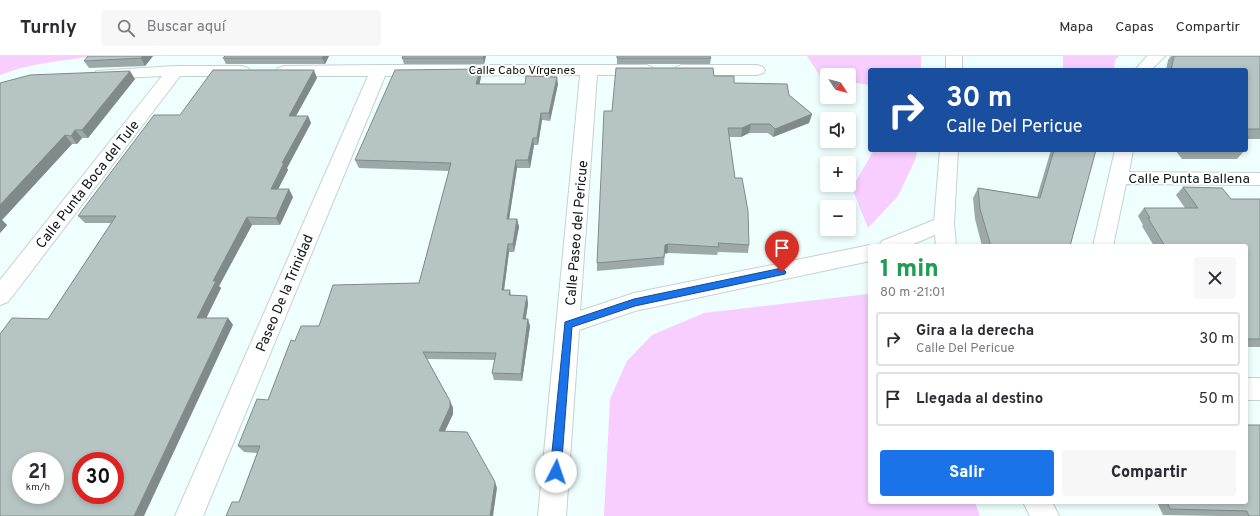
<!DOCTYPE html>
<html lang="es">
<meta charset="utf-8">
<style>
body{margin:0;font-family:Overpass,sans-serif;background:#f7f7f7;color:#2b2b33;height:100vh;display:flex;flex-direction:column;font-size:15px;white-space:nowrap}
*{box-sizing:border-box;margin:0}
p{font-size:13px;color:#7c7c81}
.icon{flex:none;width:22px;height:22px;fill:none;stroke:currentColor;stroke-width:2;stroke-linecap:round;stroke-linejoin:round}
.map{position:relative;flex:1;overflow:hidden}
.panel{position:absolute;left:868px;top:188px;width:380px;height:260px;display:flex;flex-direction:column;background:#fff;border-radius:4px;box-shadow:0 2px 6px #0003}
.panel>*{flex:none}
.top-card{position:absolute;left:868px;top:12px;width:380px;height:84px;border-radius:4px;box-shadow:0 2px 6px #0003;background:#1a4fa0;color:#fff;overflow:hidden}
.needle{width:26px;rotate:126deg}
.tools{position:absolute;left:820px;top:12px;display:grid;gap:8px}
.tools a{display:grid;place-items:center;width:36px;height:36px;border-radius:4px;background:#fff;box-shadow:0 2px 6px #0003;font-size:20px}
.speed{position:absolute;left:12px;top:396px;display:flex;gap:8px;font-size:20px;font-weight:700;text-align:center}
.speed>*{display:grid;place-content:center;width:52px;height:52px;border-radius:50%;background:#fff;box-shadow:0 2px 6px #0003;line-height:1}
.speed small{font-size:10px;font-weight:400}
.speed .limit{border:6px solid #d22;background:#fff;color:#111}
.pin{position:absolute;display:grid;place-items:center;width:34px;height:34px;color:#fff;margin:-41px -17px;border-radius:50% 50% 50% 0;rotate:-45deg;box-shadow:0 0 4px #0007}
.pin .icon{rotate:45deg}
.me{position:absolute;width:44px;margin:-22px;rotate:4deg;stroke-linejoin:round;filter:drop-shadow(0 0 3px #0008)}
.turn{display:flex;align-items:center;gap:14px;height:84px;padding:0 12px;font-size:18px}
.turn .icon{width:52px;height:52px;stroke-width:2.5}
.turn b{display:block;font-size:28px;line-height:34px}
.round{display:grid;place-items:center;flex:none;width:42px;height:42px;border-radius:4px;background:#f7f7f7}
.head{display:flex;align-items:center;justify-content:space-between;height:68px;padding:0 12px}
h1{font-size:24px;font-weight:800;line-height:30px;color:#1e9e55}
.action{display:flex;gap:8px;margin-top:auto;padding:8px 12px}
.action a{flex:1;height:46px;border-radius:4px;background:#1a73e8;color:#fff;font-size:16px;font-weight:800;line-height:46px;text-align:center}
.action a+a{background:#f7f7f7;color:#2b2b33}
ul{padding:0;list-style:none}
li{display:flex;align-items:center;gap:12px;height:54px;margin:0 8px 6px;padding:0 4px;border:2px solid #e1e1e2;border-radius:4px}
li div{flex:1}
li b{display:block;font-size:15px}
li em{font-style:normal}
header{display:flex;align-items:center;gap:24px;box-sizing:border-box;height:56px;padding:0 20px;background:#fff;border-bottom:1px solid #e1e1e2}
header strong{font-size:19px}
nav{display:flex;gap:22px;margin-inline-start:auto;font-size:14px}
.search{width:280px;height:36px;background:#f7f7f7;display:flex;align-items:center;gap:10px;box-sizing:border-box;padding:0 14px;border-radius:4px;color:#7c7c81;font-size:15px}
.map>svg:first-child{display:block}
.green{fill:#f7ceff}
.lines{fill:none;stroke-linecap:round;stroke-linejoin:round}
.street-casing{stroke:#c3d2d2;stroke-width:2}
.secondary-casing{stroke:#c3d2d2;stroke-width:2}
.street{fill:#fff;fill-rule:evenodd}
.secondary{fill:#fff;fill-rule:evenodd}
.wall{fill:#9da9a9}
.shaded-wall{fill:#7f8a89}
.building{fill:#b6c5c4;stroke:#7f8a89;fill-rule:evenodd}
.route{fill:#1a73e8;stroke:#114b97}
.labels{text-anchor:middle;stroke-width:3.5;stroke-linejoin:round;paint-order:stroke}
.far-street-label{font-size:12px;fill:#101515;stroke:#fff}
.street-label{font-size:14px;fill:#101515;stroke:#fff}
</style>
<header>
<strong>Turnly</strong>
<div class="search"><svg class="icon" aria-label="search" viewBox="0 0 24 24"><circle cx="10" cy="10" r="6"/><path d="M15 15l6 6"/></svg>Buscar aquí</div>
<nav><a>Mapa</a><a>Capas</a><a>Compartir</a></nav>
</header>
<div class="map">
<svg width="1260" height="460" viewBox="0 0 1260 460">
<rect width="100%" height="100%" fill="#effffe"/>
<path class="green" d="M0,0h94c-31,5 -65,7 -94,19z
M807,0h114v14h-51v15l-21,-3v-7h-22v3l-7,-2z
M1063,0h56l-4,4 -1,10h-51z
M874,94h43l-1,8 -18,38 -30,32 -16,-40z
M868,238h2v208h105l5,14h-376l6,-117 17,-38 25,-26 52,-22z"/>
<g class="lines">
<defs>
<path id="street" d="M1147,0h18l-14,14h-16z
M379,9h267l6,2 2,3 -2,3 -6,2h-49l-17,236 54,-18 236,-48 3,1h-3v15l-235,50 -56,19 -13,186h-28l42,-441 -195,1 -182,440h-28l193,-440h-84l-6,-2 -2,-3 2,-3 6,-2z
M682,9h75l6,2 2,3 -2,3 -6,2h-75l-6,-2 -2,-3 2,-3z
M175,10h67l6,2 2,3 -2,3 -6,2h-62l-172,226 -8,3v-25l162,-204 -60,3 -6,-2 -2,-3 2,-3z
M1115,94h18l-4,22 131,1v12l-134,-1 -13,62h-20z
M944,160l7,2 3,5 -3,5 -42,18h-30l3,-5z
M1246,322h14v22h-14z"/>
<path id="secondary" d="M946,0h16v14h-16z
M940,94h18l-4,73 2,23h-20l-2,-23z
M1023,446h29l7,14h-29z"/>
</defs>
<use href="#street" class="street-casing"/>
<use href="#secondary" class="secondary-casing"/>
<use href="#street" class="street"/>
<use href="#secondary" class="secondary"/>
</g>
<path class="wall" d="M153,0l-8,10 -56,2 -5,-7z
M329,0l-4,8h-99l-3,-6z
M486,0l-2,8h-80l-2,-6z
M617,0l94,2 -1,6h-93z
M1171,0h89v83h-12l-2,3v-72h-80l2,-10z
M480,13l1,8 -2,7h79l-8,37 -8,-1 -4,25h-4l-4,23h-13l-8,51h8l2,8 -5,25h-5l-5,38h6l1,5 16,1 1,8 -2,15 4,7 -8,55 -28,-1 -2,-7 3,-13 -68,-1 23,42 3,7v6l-8,17 52,57 -258,14 18,-49 -13,-1 -6,-6 30,-46 27,-59 24,-15 100,-43 30,-112 -90,-3 -4,-8z
M714,20l20,7 55,12 23,19 -3,9 -36,14 -5,-4h-19l-8,4h-12l6,41 14,67 -1,8 -30,-1 -1,3 -49,-2 -4,1v11l-67,6v-8l15,-152z
M317,22l-21,38h12l3,7 -24,45 1,2 -10,19 15,8 -13,28h-28l-33,61 2,2 -15,30h22l5,7 -185,-6 63,-96h-26l-7,-7 102,-101z
M135,23l-47,59h-6l-5,6h-5l-70,76 5,5 -7,8v-150z
M1051,94h45l-26,96h-88l-7,-27 -2,-21 5,-10 59,9z
M1175,94h70l-8,9h-55z
M1183,131l48,12h29v148h-14v-101h-92l-12,-20 1,-1 -5,-9 6,-8h41l-9,-13z
M1157,446h89l14,14h-40l-57,-1z"/>
<path class="shaded-wall" d="M143,0h10l-8,10 -4,-8z
M324,0h5l-4,8 -3,-6z
M484,0h2l-2,8 -1,-6z
M480,13l1,8 -3,15 -2,-8z
M314,14l3,8 -25,45 -3,-7z
M130,15l5,8 -47,59 -6,-8z
M557,21l1,7 -8,37 -1,-8z
M541,57l1,7 -4,25 -1,-7z
M812,58l-3,9 -36,14 2,-8z
M308,60l3,7 -24,45 1,2 -14,27 -3,-8 11,-26z
M751,68l-2,9 -8,4 1,-9z
M75,74l7,8 -5,6 -6,-8z
M65,79l7,9 -70,76 5,5 -7,8v-28z
M533,82l1,7 -4,23 -2,-8z
M516,104l1,8 -9,58 -1,-7z
M289,133l4,8 -13,28 -4,-7z
M247,161l5,8 -33,61 2,2 -18,37 -6,-7 16,-37z
M517,163l2,8 -5,25 -1,-8z
M508,188l1,8 -6,45 -1,-7z
M668,188v9l-4,1v11l1,-20z
M527,240l1,8 -4,22 -1,-7z
M228,262l5,7 -89,191h-10z
M528,263l2,7 -8,55 -1,-7z
M450,345l3,7v6l-11,23 -3,-6z
M495,426l2,6 -4,28h-3z"/>
<path class="building" d="M88,0h55l-2,2 -57,3z
M225,0h99l-2,2h-99z
M403,0h81l-1,2h-81z
M617,0h93l1,2h-94z
M1174,0h86v73h-14v-59h-75z
M616,12h97l1,8h20v7l53,1 2,11 23,19 -37,15 -5,-5h-19l-9,4h-14l7,50h7l6,33 1,34 -31,-2 1,4 -51,-3 -3,1 -1,12 -67,6 7,-152h8z
M480,13l-4,15h49l1,-8 31,1 -8,36h-8l-4,25h-4l-5,22h-12l-9,59h10l-4,25h-5l-6,46h8l-1,5 18,1 -4,23h5l-7,55 -29,-1 4,-20 -73,-1 27,49v6l-11,24 28,1 28,50 -5,34h-264l6,-14h7l21,-56h-22l19,-47 11,1 23,-60 4,1 6,-15h18l14,-41 86,-2 32,-120 -96,-3 40,-90z
M213,14h101l-25,46h19l-26,47h2l-13,26h18l-13,29 -29,-1 -34,64h3l-19,37h31l-94,198h-134v-182l12,-16 36,1 68,-103h-38l76,-101h26zM21,405h34v34h-34zM81,405h34v34h-34z
M130,15l-48,59h-7l-4,6 -6,-1 -65,70v-122l30,-8z
M1246,78l3,4h-3z
M1054,94h42l-26,96h-79l-11,-37 -2,-21 62,10z
M1183,131l39,1 9,11h29v140h-14v-93h-81l-17,-28h2l-6,-10h54z
M1246,369h14v91h-11l-2,-5 -77,-2 -3,-7h79z"/>
<path class="route" d="M782,212l4,4 -1,2 -150,32 -63,21 -11,145 -1,4 -4,1 -4,-1 -2,-4 15,-150 69,-23z"/>
<g class="labels">
<g class="far-street-label">
<text x="522" y="18">Calle Cabo Vírgenes</text>
</g>
<g class="street-label">
<text x="1189" y="127">Calle Punta Ballena</text>
<text transform="translate(87 128) rotate(-52)" y="5">Calle Punta Boca del Tule</text>
<text transform="translate(576 177) rotate(-85)" y="5">Calle Paseo del Pericue</text>
<text transform="translate(284 237) rotate(-67)" y="5">Paseo De la Trinidad</text>
</g>
</g>
</svg>
<div class="tools">
<a><svg class="needle" viewBox="-14 -14 28 28"><path d="M0-13l5 13h-10z" fill="#e53935"/><path d="M0 13l5-13h-10z" fill="#7c7c81"/></svg></a>
<a><svg class="icon" aria-label="sound" viewBox="0 0 24 24"><path d="M4 9h4l5-4v14l-5-4H4zM17 9q2 3 0 6"/></svg></a>
<a>+</a>
<a>−</a>
</div>
<div class="speed"><div>21<small>km/h</small></div><div class="limit">30</div></div>
<div class="pin" style="left:782px;top:216px;background:#d93025"><svg class="icon" aria-label="arrive" viewBox="0 0 24 24"><path d="M6 21V4h12l-3 4 3 4H6"/></svg></div>
<svg class="me" style="left:556px;top:416px" viewBox="-20 -20 40 40"><circle r="19" fill="#fff"/><path d="M0-13L10 11 0 6-10 11z" fill="#1a73e8"/></svg>
<div class="top-card">
<div class="turn"><svg class="icon" aria-label="right" viewBox="0 0 24 24"><path d="M7 20v-9h11M14 6l5 5-5 5"/></svg><div><b>30 m</b>Calle Del Pericue</div></div>
</div>
<section class="panel">
<div class="head"><div><h1>1 min</h1><p>80 m · 21:01</p></div><a class="round"><svg class="icon" aria-label="close" viewBox="0 0 24 24"><path d="M6 6l12 12M18 6L6 18"/></svg></a></div>
<ul>
<li><svg class="icon" aria-label="right" viewBox="0 0 24 24"><path d="M7 20v-9h11M14 6l5 5-5 5"/></svg><div><b>Gira a la derecha</b><p>Calle Del Pericue</p></div><em>30 m</em></li>
<li><svg class="icon" aria-label="arrive" viewBox="0 0 24 24"><path d="M6 21V4h12l-3 4 3 4H6"/></svg><div><b>Llegada al destino</b></div><em>50 m</em></li>
</ul>
<div class="action"><a>Salir</a><a>Compartir</a></div>
</section>
</div>
